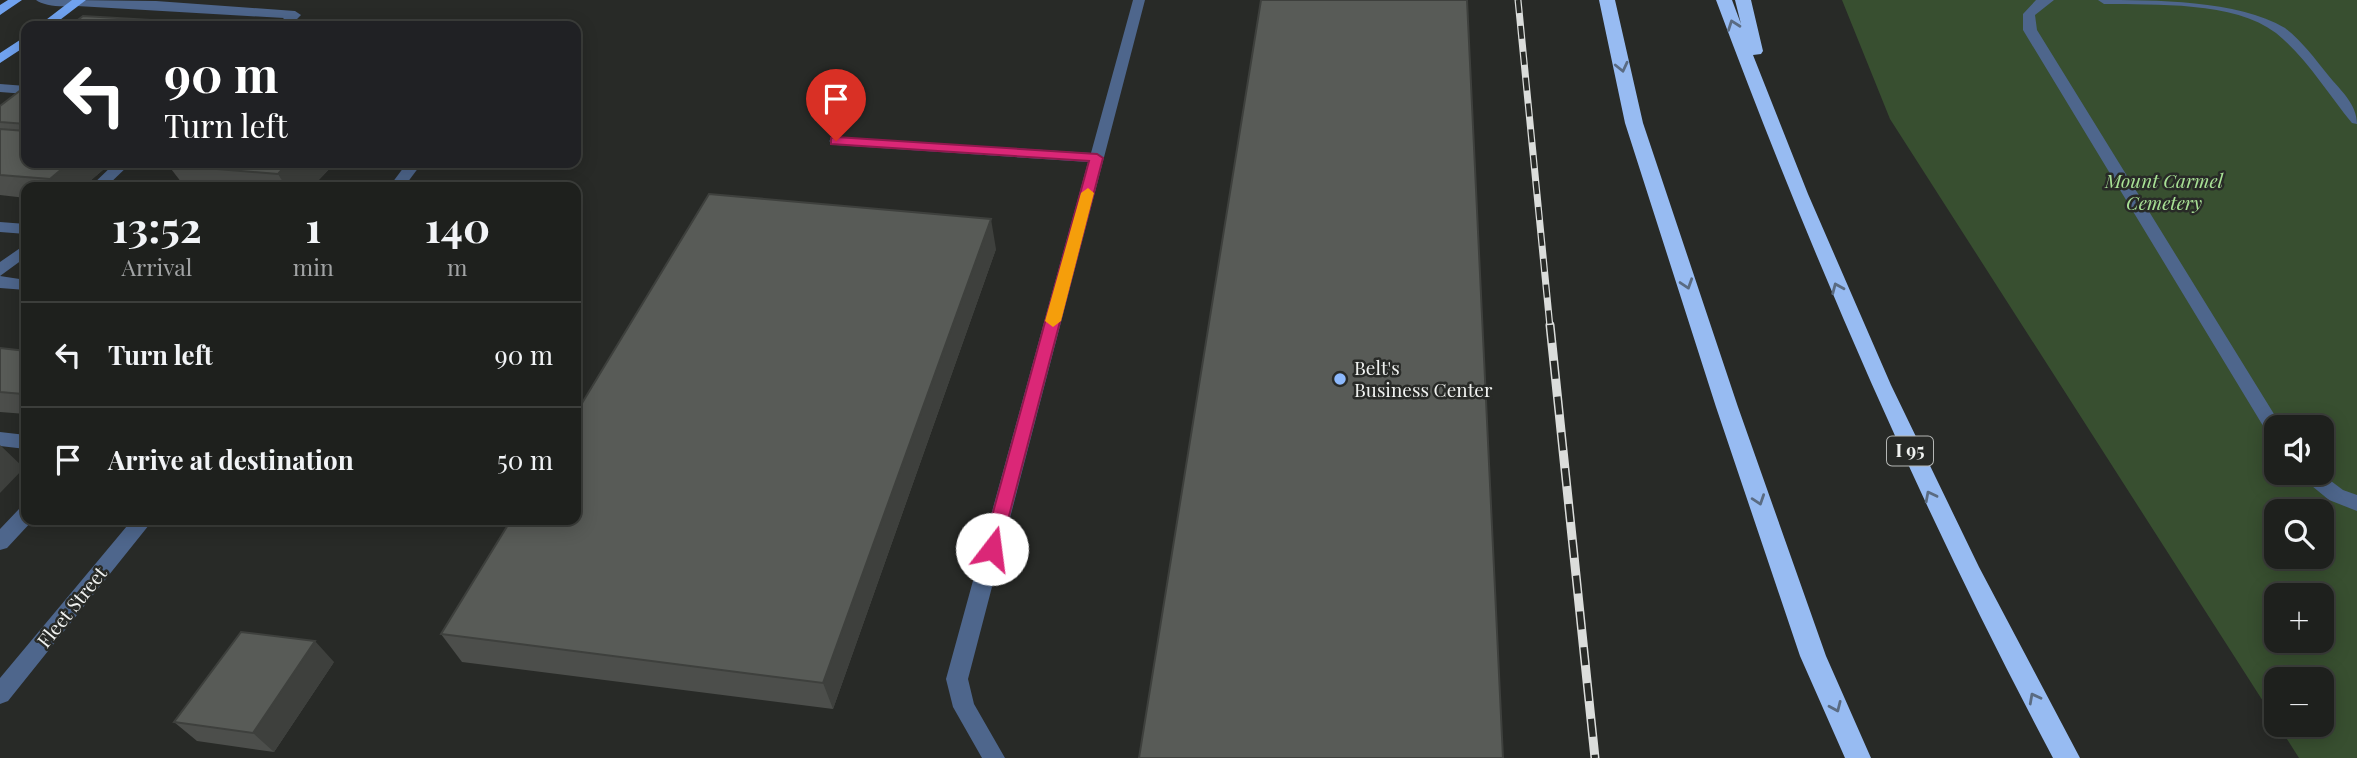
<!DOCTYPE html>
<meta charset="utf-8">
<style>
body{margin:0;font-family:"Playfair Display",serif;background:#2b2d2a;color:#f1f3f6;height:100vh;display:flex;flex-direction:column;font-size:26px;white-space:nowrap}
*{box-sizing:border-box;margin:0}
p{font-size:23px;color:#a1a3a4}
.icon{flex:none;width:38px;height:38px;fill:none;stroke:currentColor;stroke-width:2;stroke-linecap:round;stroke-linejoin:round}
.map{position:relative;flex:1;overflow:hidden}
.details{position:absolute;left:21px;top:182px;width:560px;height:343px;display:flex;flex-direction:column;background:#1e201d;border-radius:14px;box-shadow:0 4px 18px #0003,0 0 0 2px #3c3e3b}
.details>*{flex:none}
.guide{position:absolute;left:21px;top:21px;width:560px;height:147px;border-radius:14px;box-shadow:0 4px 18px #0003,0 0 0 2px #3c3e3b;background:#202124;color:#fff;overflow:hidden}
.tools{position:absolute;left:2264px;top:415px;display:grid;gap:14px}
.tools a{display:grid;place-items:center;width:70px;height:70px;border-radius:14px;background:#1e201d;box-shadow:0 4px 18px #0003,0 0 0 2px #3c3e3b;font-size:35px}
.pin{position:absolute;display:grid;place-items:center;width:60px;height:60px;color:#fff;margin:-72px -30px;border-radius:50% 50% 50% 0;rotate:-45deg;box-shadow:0 0 7px #0007}
.pin .icon{rotate:45deg}
.me{position:absolute;width:77px;margin:-38px;rotate:15deg;stroke-linejoin:round;filter:drop-shadow(0 0 5px #0008)}
.turn{display:flex;align-items:center;gap:24px;height:147px;padding:0 28px;font-size:32px}
.turn .icon{width:91px;height:91px;stroke-width:2.5}
.turn b{display:block;font-size:49px;line-height:60px}
.eta{display:flex;justify-content:space-evenly;align-items:center;height:119px;text-align:center}
.eta b{font-size:42px;font-weight:700;line-height:49px}
ul{padding:0;list-style:none}
li{display:flex;align-items:center;gap:21px;height:105px;padding:0 28px;border-top:2px solid #3c3e3b}
li div{flex:1}
li b{display:block;font-size:26px}
li em{font-style:normal}
.map>svg:first-child{display:block}
.green{fill:#384f30;fill-rule:evenodd}
.lines{fill:none;stroke-linecap:round;stroke-linejoin:round}
.lane{fill:#4e668c;fill-rule:evenodd}
.street{fill:#4e668c;fill-rule:evenodd}
.primary{fill:#70a2ef;fill-rule:evenodd}
.highway{fill:#97bbf2;fill-rule:evenodd}
.rail-far1-casing{stroke:#dbdddb;stroke-width:7}
.rail-casing{stroke:#dbdddb;stroke-width:9}
.rail-far1{stroke:#282a27;stroke-width:4.5;stroke-dasharray:13;stroke-linecap:butt}
.rail{stroke:#282a27;stroke-width:6;stroke-dasharray:18;stroke-linecap:butt}
.wall{fill:#4c4e4b}
.shaded-wall{fill:#3e403d}
.building{fill:#585b57;stroke:#3e403d;stroke-width:2}
.oneway{stroke:#5a6b82}
.route{fill:#db2777;stroke:#8e194d;stroke-width:2}
.slow{fill:#f59e0b}
.poi-dot{fill:#8db9fc;stroke:#282a27;stroke-width:2.5}
.labels{text-anchor:middle;stroke-width:5;stroke-linejoin:round;paint-order:stroke}
.shield{fill:#282a27;stroke:#b4b6b4;stroke-width:2}
.shield-label{font-size:18px;font-weight:bold;fill:#f0f2f0}
.park-label{font-size:19px;font-style:italic;fill:#a8e195;stroke:#282a27}
.poi-label{font-size:19px;fill:#f0f2f0;stroke:#282a27;text-anchor:start}
.street-label{font-size:19px;fill:#f0f2f0;stroke:#282a27}
</style>
<div class="map">
<svg width="2357" height="758" viewBox="0 0 2357 758">
<rect width="100%" height="100%" fill="#282a27"/>
<path class="green" d="M1842,0h515v758h-58l-21,-33 44,-1v-45h-45v44l-387,-604zM2277,427h45v45h-45zM2277,511h45v45h-45zM2277,595h45v45h-45z"/>
<g class="lines">
<path class="lane" d="M72,0l84,1 139,10 6,4 -11,11h-14l8,-8 -207,-12 -4,-1z
M1133,0h12l-177,679 6,25 31,54h-23l-29,-51 -7,-28 142,-517 -252,-17 -7,-4 7,-4 255,16z
M2036,0h18l-19,15 2,15 245,397h-5v14l-6,-2 -248,-409v-16z
M2098,0c56,0 140,0 187,28 17,13 30,31 43,47 13,16 29,29 29,49l-5,-1c-24,-29 -46,-66 -76,-90 -42,-32 -121,-28 -172,-29z
M0,84l26,2v8l-26,-2z
M115,163h16l-25,24h-16z
M407,163h15l-18,24h-15z
M0,222l26,2v10l-26,-2z
M26,244v13l-26,19v-14z
M0,432l26,3v14l-26,-3z
M2295,472h24l24,18 14,5v16l-28,-11z
M26,506v14h7l-26,28 -7,2v-21l19,-20z"/>
<path class="street" d="M36,0h46l1,2c-9,7 -38,5 -47,-2z
M0,276l26,4v10l-26,-2z
M132,520h21l-145,181 -8,3v-26z"/>
<path class="primary" d="M8,0h14l-22,15v-10z
M72,0h14l-34,26h-14z
M26,36v10l-26,17v-10z"/>
<path class="highway" d="M1599,0h16l28,123 95,284 88,249 45,102h-26l-45,-102 -84,-249 -91,-284z
M1716,0h16l9,24 -6,-24h16l12,51 -2,3 -8,1 55,139 83,191 88,182 101,191h-27c-130,-245 -240,-498 -337,-758z"/>
<defs>
<path id="rail-far1" d="M1518,0l32,327"/>
<path id="rail" d="M1550,325l45,433"/>
</defs>
<use href="#rail-far1" class="rail-far1-casing"/>
<use href="#rail" class="rail-casing"/>
<use href="#rail-far1" class="rail-far1"/>
<use href="#rail" class="rail"/>
</g>
<path class="wall" d="M26,86v77h85l-28,24h-57v11l-26,-3v-89z
M335,163l-23,24h-127l-17,-22z
M996,249l-163,460 -371,-47 -21,-28z
M0,348l26,3v63l-26,-2z
M334,662l-60,90 -77,-11 -23,-19z"/>
<path class="shaded-wall" d="M153,20l4,6h-11z
M69,163h42l-28,24h-26l-7,-8z
M288,163h47l-23,24h-26l-8,-13z
M991,219l5,30 -163,460 -10,-26z
M0,445l24,23 -24,25z
M315,641l19,21 -60,90 -21,-19z"/>
<path class="building" d="M1261,0h206l36,758h-364z
M83,16l70,4 -7,6h-76z
M26,86v38l-26,-2v-16z
M0,129l26,2v32h43l-19,16 -50,-4z
M170,163h118l-10,11 -110,-9z
M709,194l282,25 -168,464 -382,-49 70,-114h65v-107z
M0,348l26,3v40l-3,3 -23,-2z
M241,632l74,9 -62,92 -79,-11z"/>
<defs><path id="oneway-chevron" d="M-2-3.5L2.5 0L-2 3.5" fill="none" stroke-width="1.6" stroke-linecap="round" stroke-linejoin="round" transform="scale(1.75)"/></defs>
<g class="oneway">
<use href="#oneway-chevron" transform="translate(1733 25) rotate(-110)"/>
<use href="#oneway-chevron" transform="translate(1622 67) rotate(77)"/>
<use href="#oneway-chevron" transform="translate(1687 284) rotate(72)"/>
<use href="#oneway-chevron" transform="translate(1837 288) rotate(-113)"/>
<use href="#oneway-chevron" transform="translate(1930 496) rotate(-117)"/>
<use href="#oneway-chevron" transform="translate(1759 500) rotate(71)"/>
<use href="#oneway-chevron" transform="translate(2034 698) rotate(-118)"/>
<use href="#oneway-chevron" transform="translate(1836 707) rotate(66)"/>
</g>
<path class="route" d="M836,137l261,17 6,4 -104,396 -7,2 -6,-2 -3,-5 106,-388 -258,-17v-6z"/>
<path class="slow" d="M1088,188l6,5 -33,128 -8,6 -8,-6 36,-128z"/>
<circle class="poi-dot" cx="1340" cy="379" r="7"/>
<g class="labels">
<rect class="shield" x="1887" y="436.5" width="46" height="29" rx="5"/>
<g class="shield-label">
<text x="1910" y="457">I 95</text>
</g>
<g class="park-label">
<text x="2164" y="188">Mount Carmel<tspan x="2164" dy="22">Cemetery</tspan></text>
</g>
<g class="poi-label">
<text x="1354" y="375">Belt's<tspan x="1354" dy="22">Business Center</tspan></text>
</g>
<g class="street-label">
<text transform="translate(72 607) rotate(-51)" y="7">Fleet Street</text>
</g>
</g>
</svg>
<div class="tools">
<a><svg class="icon" aria-label="sound" viewBox="0 0 24 24"><path d="M4 9h4l5-4v14l-5-4H4zM17 9q2 3 0 6"/></svg></a>
<a><svg class="icon" aria-label="search" viewBox="0 0 24 24"><circle cx="10" cy="10" r="6"/><path d="M15 15l6 6"/></svg></a>
<a>+</a>
<a>−</a>
</div>
<div class="pin" style="left:836px;top:141px;background:#d93025"><svg class="icon" aria-label="arrive" viewBox="0 0 24 24"><path d="M6 21V4h12l-3 4 3 4H6"/></svg></div>
<svg class="me" style="left:992px;top:549px" viewBox="-20 -20 40 40"><circle r="19" fill="#fff"/><path d="M0-13L10 11 0 6-10 11z" fill="#db2777"/></svg>
<div class="guide">
<div class="turn"><svg class="icon" aria-label="left" viewBox="0 0 24 24"><path d="M17 20v-9H6M10 6l-5 5 5 5"/></svg><div><b>90 m</b>Turn left</div></div>
</div>
<section class="details">
<div class="eta">
<div><b>13:52</b><p>Arrival</p></div>
<div><b>1</b><p>min</p></div>
<div><b>140</b><p>m</p></div>
</div>
<ul>
<li><svg class="icon" aria-label="left" viewBox="0 0 24 24"><path d="M17 20v-9H6M10 6l-5 5 5 5"/></svg><div><b>Turn left</b></div><em>90 m</em></li>
<li><svg class="icon" aria-label="arrive" viewBox="0 0 24 24"><path d="M6 21V4h12l-3 4 3 4H6"/></svg><div><b>Arrive at destination</b></div><em>50 m</em></li>
</ul>
</section>
</div>
